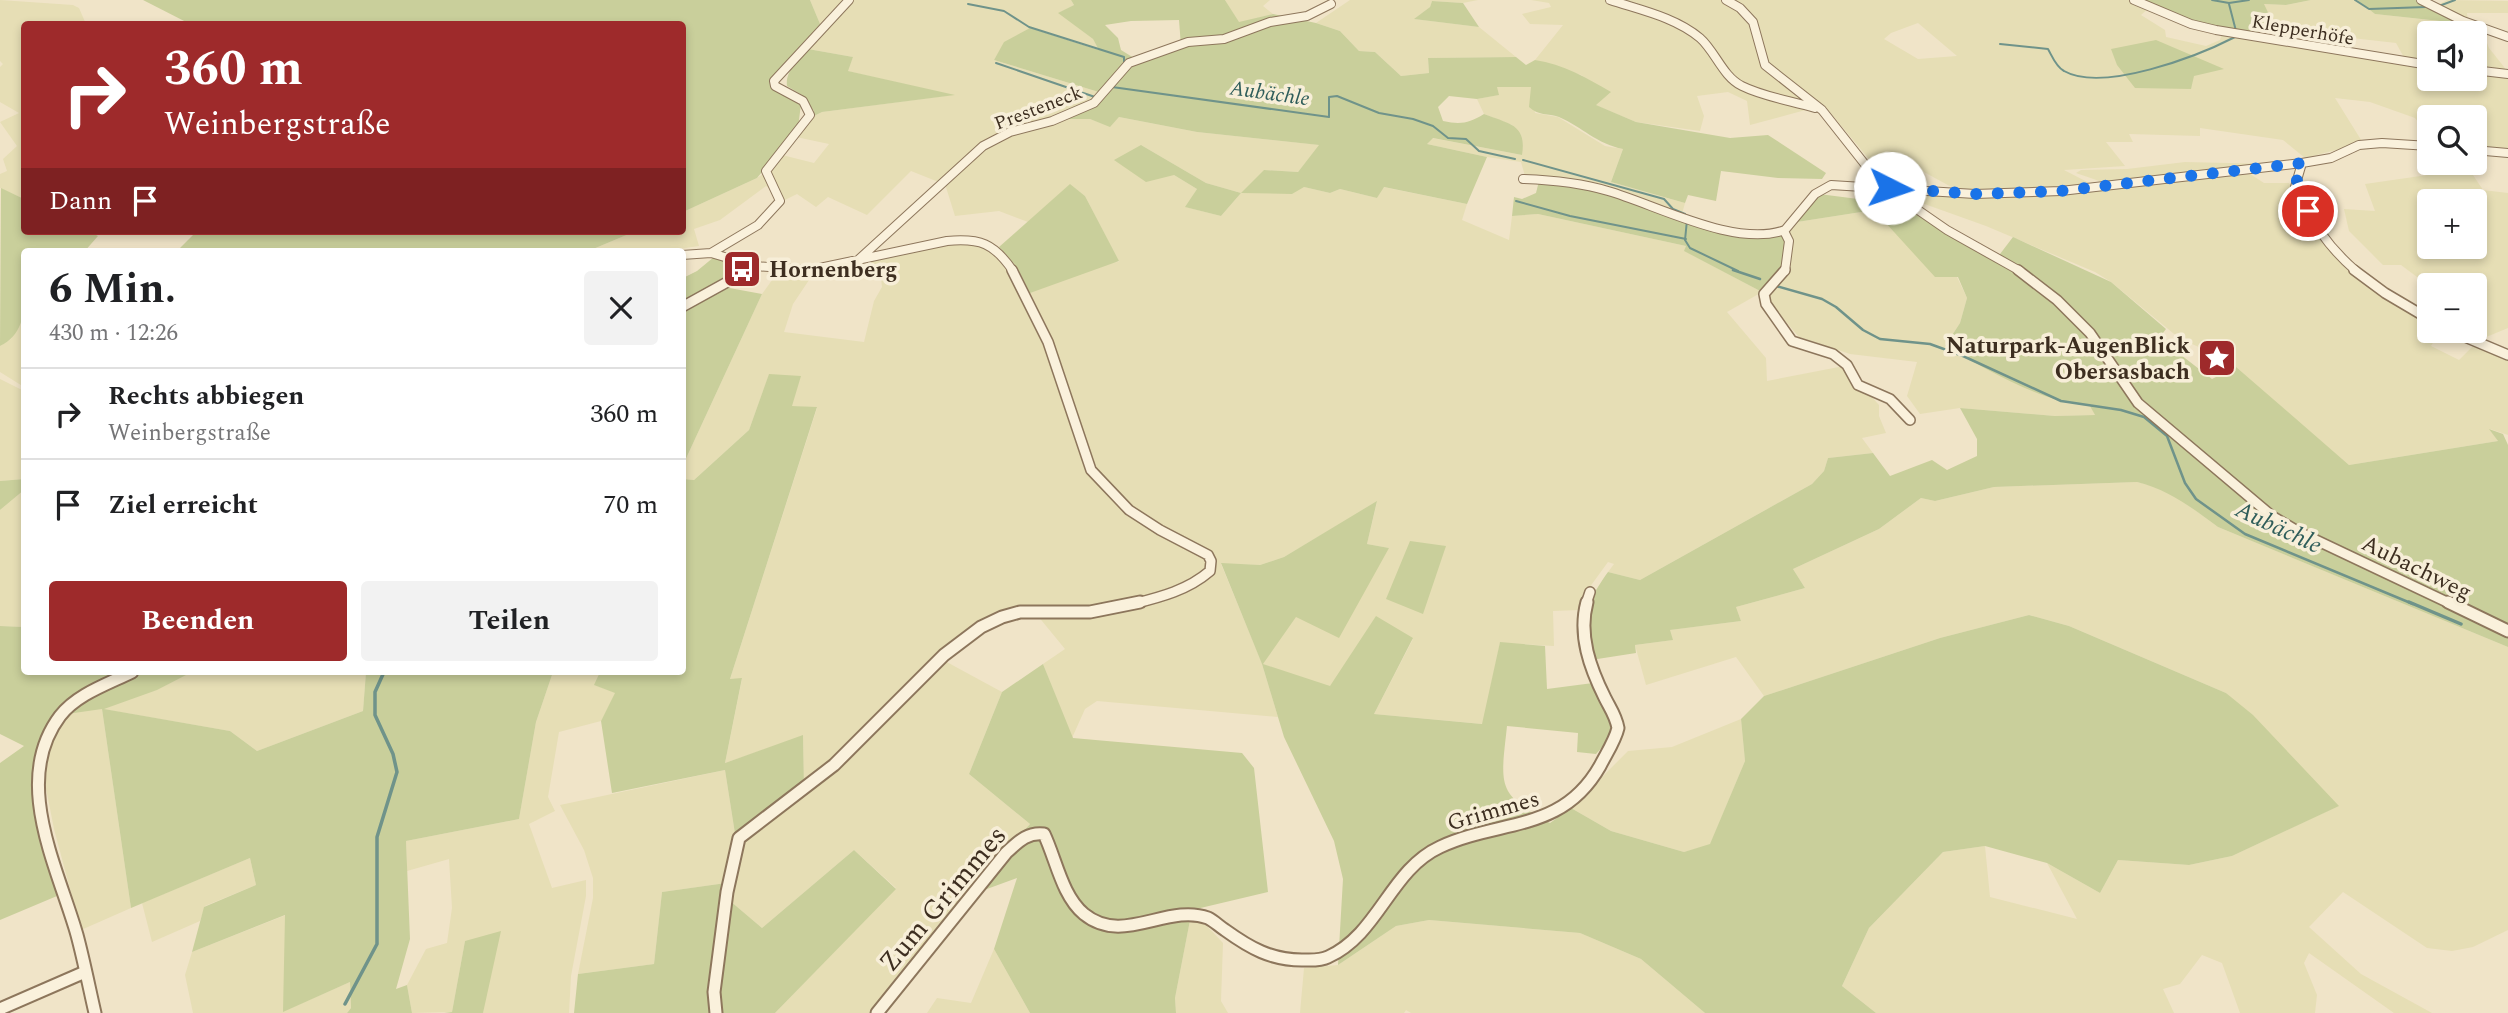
<!DOCTYPE html>
<html lang="de">
<meta charset="utf-8">
<style>
body{margin:0;font-family:Spectral,serif;background:#f2f2f2;color:#202124;height:100vh;display:flex;flex-direction:column;font-size:26px;white-space:nowrap}
*{box-sizing:border-box;margin:0}
p{font-size:23px;color:#757577}
.icon{flex:none;width:38px;height:38px;fill:none;stroke:currentColor;stroke-width:2;stroke-linecap:round;stroke-linejoin:round}
.map{position:relative;flex:1;overflow:hidden}
.side{position:absolute;left:21px;top:248px;width:665px;height:427px;display:flex;flex-direction:column;background:#fff;border-radius:7px;box-shadow:0 4px 10px #0003}
.side>*{flex:none}
.banner{position:absolute;left:21px;top:21px;width:665px;height:214px;border-radius:7px;box-shadow:0 4px 10px #0003;background:#9e2a2b;color:#fff;overflow:hidden}
.controls{position:absolute;left:2417px;top:21px;display:grid;gap:14px}
.controls a{display:grid;place-items:center;width:70px;height:70px;border-radius:7px;background:#fff;box-shadow:0 4px 10px #0003;font-size:35px}
.pin{position:absolute;display:grid;place-items:center;width:60px;height:60px;color:#fff;margin:-30px;border:4px solid #fff;border-radius:50%;box-shadow:0 2px 7px #0007}
.me{position:absolute;width:77px;margin:-38px;rotate:94deg;stroke-linejoin:round;filter:drop-shadow(0 0 5px #0008)}
.turn{display:flex;align-items:center;gap:24px;height:147px;padding:0 28px;font-size:32px}
.turn .icon{width:91px;height:91px;stroke-width:2.5}
.turn b{display:block;font-size:49px;line-height:60px}
.then{display:flex;align-items:center;height:66px;padding:0 28px;background:#0003;gap:14px;font-size:26px}
.round{display:grid;place-items:center;flex:none;width:74px;height:74px;border-radius:7px;background:#f2f2f2}
.summary{display:flex;align-items:center;justify-content:space-between;height:119px;padding:0 28px}
h1{font-size:42px;font-weight:700;line-height:52px}
.cta{display:flex;gap:14px;margin-top:auto;padding:14px 28px}
.cta a{flex:1;height:80px;border-radius:7px;background:#9e2a2b;color:#fff;font-size:28px;font-weight:700;line-height:80px;text-align:center}
.cta a+a{background:#f2f2f2;color:#202124}
ul{padding:0;list-style:none}
li{display:flex;align-items:center;gap:21px;height:91px;padding:0 28px;border-top:2px solid #e0e0e0}
li div{flex:1}
li b{display:block;font-size:26px}
li em{font-style:normal}
.map>svg:first-child{display:block}
.farmland{fill:#e6deb5;fill-rule:evenodd}
.green{fill:#c9cf9b}
.lines{fill:none;stroke-linecap:round;stroke-linejoin:round}
.stream-far2{stroke:#6f938a;stroke-width:2}
.stream-far1{stroke:#6f938a;stroke-width:2.5}
.stream{stroke:#6f938a;stroke-width:3.5}
.minor-far2-casing{stroke:#8d765c;stroke-width:10}
.minor-far1-casing{stroke:#8d765c;stroke-width:12}
.minor-casing{stroke:#8d765c;stroke-width:15}
.minor-far2{stroke:#faf1dc;stroke-width:8}
.minor-far1{stroke:#faf1dc;stroke-width:9}
.minor{stroke:#faf1dc;stroke-width:11}
.route{stroke:#1a73e8;stroke-width:12;stroke-dasharray:0 21.6}
.labels{text-anchor:middle;stroke-width:7;stroke-linejoin:round;paint-order:stroke}
.far-street-label{font-size:19px;fill:#3d2e20;stroke:#f7eed8}
.far-water-label{font-size:21px;font-style:italic;fill:#2f5d5a;stroke:#f7eed8}
.poi-label{font-size:23px;font-weight:bold;fill:#3d2e20;stroke:#f7eed8;text-anchor:start}
.street-label{font-size:23px;fill:#3d2e20;stroke:#f7eed8}
.water-label{font-size:24px;font-style:italic;fill:#2f5d5a;stroke:#f7eed8}
.near-street-label{font-size:28px;fill:#3d2e20;stroke:#f7eed8}
</style>
<div class="map">
<svg width="2508" height="1013" viewBox="0 0 2508 1013">
<rect width="100%" height="100%" fill="#f0e4c8"/>
<path class="farmland" d="M0,0l73,5 6,3 7,16h-62v175l-24,-11v-14l7,-3 -4,-12 14,-13 -17,-24 19,-9 -19,-11v-35l3,-3 -3,-3z
M810,0h261l3,5 -15,8 34,26 7,11 -31,-11 -64,3 -11,18 108,33 -23,17 -71,21 -67,52 -30,-12 -44,44 -39,-18 -12,10 -19,-13 -12,6 -19,-14 -46,34 -26,9 5,17 -27,4v2h-86l50,-21h46l1,-19 74,-34 15,-10 10,-13 32,8 15,-19 -33,-7 16,-20 10,-5 130,-17 -105,-24 6,-14 -45,-8 15,-18z
M1225,0h45l-7,6 10,8 -34,9z
M1350,0h128l-15,3 -31,-2 -2,6 -15,12 64,8 37,30 -88,1 1,15 -28,3 -26,-24 -16,-1 -19,-20 -24,-8z
M1531,0h599l20,7 -9,8 24,15 1,7 40,9 14,-6 2,-7 207,33v13h45l1,-8 33,4v75l-33,-3 -1,-30h-45v13l-6,-1 -8,-11 -45,-16 -35,-4 28,45 -58,15 -22,-18 -83,-12v8l-71,-2 4,8h-27l19,24 -61,4 37,19 149,-15 14,9h25l32,58 67,60 41,23v7h11l-9,15 28,14 14,-14h5l30,11v78l-18,-6 8,12 -149,24 -124,-106 -46,-21 -68,-56 -16,-10 -109,-46 -81,-29v-4l61,2 -53,-29 -40,-2 -49,-59 -74,20 -3,-24 -19,-9 -31,4 7,20 -4,15 -64,-9 -41,-17 15,-12 -29,-18 -46,-15 28,-35 -33,-1 -8,-10 29,-7 -2,-4zM1918,23l39,33 -39,3 -34,-20 7,-6z
M2311,0h46l18,14 93,10 14,7 7,17 19,24 -33,-3 -1,-36h-45v31l-23,-3 -10,-18 -53,-6 7,15 -39,-6 -9,-18 -28,-3 -11,-21 23,1z
M2447,0l61,1v12h-41l1,9 -34,-15z
M1496,87h36l3,26 23,4 47,29 18,3 -12,33 74,21 -3,11 -157,-38 -4,-14 -34,-5 -60,-13 5,-6 90,17 -10,-30 -28,-11 -7,-15 21,-4z
M1119,117l78,15 123,13 -22,27 -34,-2 40,17 26,6 10,-4 37,9 6,-11 84,17 -5,16 47,20 3,-24 26,-2 148,32 -1,5 77,41 -35,20 39,46 1,23 77,-15 13,22 14,8 8,9v11l7,17 -24,5 11,15 -45,5 -4,13 -12,13 -172,96 -32,-8 6,-8 -6,-2 -24,33 -5,15 -26,1 1,35 -54,-3 -17,81 -109,-10 39,-75 -83,48 -68,-23 16,53 -181,-16 -12,8 -13,29 -29,-74 22,-15 -32,-39 -62,20 -167,156 -1,-50 -78,27 17,-84h-12l87,-271 -25,-2 -23,-31 -20,55 -55,50 -11,-1v-14l79,-171 13,-18 34,4 -16,24 -9,28 80,10 10,-41 8,-14 -1,-9 -12,-18 81,-17 21,-2 23,10 5,-4 18,20 102,-5 -34,-66 -15,-11 -42,37 -29,-11 -44,5 -10,-32 42,-39 11,-7 62,-19h30l20,7zM1141,145l65,38 35,10 -20,23 -35,-9 11,-18 -23,-14zM1377,502l-10,42 22,4 -93,68 -34,47 -41,-99 39,1 24,-8z
M2185,162l88,2 -165,20 -32,-11 5,-3 46,-1z
M2469,169l14,21 25,3v135l-29,12 -22,-9h17v-46l-45,1 -28,-21h-18l-34,-34 -5,-22 31,2 -10,-27zM2429,201h45v46h-45z
M1874,210l13,13 70,54 10,21 -7,25 -15,23 120,57 26,3 4,9 -40,1 -95,-8 -40,6 -13,-18 10,-34 -67,-8 -51,-17 -26,-30 -5,-10 24,-57 -2,-9 7,-9z
M24,317v70l-24,-15v-26l11,-7z
M0,379l24,12v88l-24,2z
M2137,482l21,5 18,9 42,31 290,120v283l-35,17 -21,4 -25,-3 -84,-56 -34,35 52,47 71,39h-38l-85,-60 -5,10 13,32 -2,18h-75l-18,-50 -20,-8 -22,29 -17,5 11,24h-298l-34,-27 27,-58 74,-76 42,-6 5,51 87,22 -30,-56 53,30 18,-33 71,5 43,-9 106,-50 -112,-113 -157,-67 -40,-11 -89,23 -176,58 -28,-39 -90,28 -11,-40 37,-5 -3,-10 72,-9 -5,-14 69,-19 -12,-19 86,-40 42,-31 14,3 59,-14z
M24,490v137l-24,-1v-116z
M943,660l59,32 -33,82 61,50 -65,73 -93,116h-97l121,-125 -42,-38 -92,78 -33,-28 12,-55 9,-12z
M192,672h174l-3,39 -106,40 -27,-20 -128,-22 29,199 -50,22 -27,-101 -11,-56 2,-16 9,-23 13,-20 89,-24z
M553,672h47l-5,13 21,8 -15,28 -42,11 -11,65 7,14 -26,13 23,64 34,-8v16l-15,80 -2,37h-86l1,-13 -19,-59 -13,71 -40,1 -5,-28 19,-36 21,-6 5,-35 -3,-49 -42,12 -1,-30 113,-22 17,-97z
M1741,719l4,42 -35,84 -26,7 -73,-21 -40,-23 57,-57 44,-4z
M725,770l11,70 -10,43 -64,9 -8,72 -76,10 15,-76v-20l-9,-28 -24,-45z
M250,858l6,27 -51,21 -5,15 -48,21 -10,-39z
M1192,910l31,33 -2,58 7,12h-52l-1,-15z
M286,915l-2,96 66,-29 1,26 -4,5h-154l-8,-38 7,-23z
M1429,920l151,13 61,26 64,54h-294l-5,-3 -2,3h-104l4,-45 34,-3 58,-39z
M994,949l36,64h-103l10,-15 34,5z"/>
<path class="green" d="M143,0h667l13,31 -45,50 23,23 -3,24 -41,50 -74,34 -1,-188h-492z
M1071,0h154l14,22 34,-8 43,9 24,8 19,20 16,1 26,24 28,-3 -1,-15 88,-1 10,8 9,-5c28,4 52,18 76,32l-15,13 40,17 94,16 38,-3 58,38 -4,6 -44,-1 -57,-7 -5,30 -28,-6 -3,8 -74,-21 12,-33c-26,-5 -41,-22 -64,-32 -11,-4 -21,-1 -30,-10l2,-20h-34l2,8 -22,4 -28,-3 -11,11 5,14c18,4 26,2 41,-7 25,10 43,10 38,41l-89,-17 -6,6 60,13 -20,47 -83,-17 -7,11 -37,-9 -10,4 -26,-6 -12,7 -51,-1 -20,23 -36,-9 12,-18 -23,-14 -28,7 -32,-22 27,-15 65,38 35,10 23,-23 34,2 21,-27 -122,-13 -78,-15 -9,10 -20,-8h-30l19,-6 25,-17 26,-32 51,-18 -2,-26 -48,1 -26,4 13,13 3,12 13,8 -11,7 -21,28 -108,-33 10,-18 26,-14 69,22 -6,-11 -35,-26 16,-8z
M2138,0h173l-25,5 -22,-1 10,21 -19,-3 4,15 -54,-10z
M2357,0h62l49,24 -93,-10z
M1432,1l31,2 16,24 -65,-8 16,-12z
M2156,40l68,29 -30,7 -3,13 -56,-1 -18,-23 -6,-16z
M808,49l45,8 -5,14 107,24 -133,17 -10,5 2,-6 -12,-16 -15,-9c-2,-15 12,-27 21,-37z
M1539,181l50,7 141,43 49,2c21,17 -5,46 -17,59l-78,-41 2,-5 -148,-32 -26,2 2,-19 8,2 14,-6z
M1070,184l15,12 34,65 -89,32 -13,-26 -18,-20z
M1,188l23,11v32h64l10,5 -14,16h-60c0,31 10,78 -24,94z
M1819,194l78,10 100,54 16,-21 98,45 55,47 -7,9 53,41 24,-12 113,98 149,-24 -9,-12 14,5 5,11v182l-251,-119 251,127v12l-290,-120c-27,-20 -49,-37 -81,-45l-143,5 -59,14 -14,-3 -42,31 -86,40 12,19 -69,19 5,14 -71,9 3,10 -38,5 1,8 -45,7c-8,-41 -8,-53 17,-88l32,8 172,-96 12,-13 4,-13 45,-5 17,23 42,-16 15,10 30,-14v-17l-17,-31 95,8 40,-1 -5,-9c-54,-6 -98,-34 -145,-60l15,-23 7,-25 -9,-21h-23l-61,-67 -77,12z
M197,231h439l-50,21h-410z
M714,257l25,6v8l-56,33v-26l14,-7z
M724,287l38,7 -79,171v-154z
M769,374l32,2 -9,30 25,1 -87,272 12,-1 -17,85 78,-28 1,51 -68,54 -11,-70 -113,23 -11,-72 14,-28 -21,-8 6,-13h82l1,-193 11,1 55,-50z
M24,479v11l-24,20v-29z
M1377,501l-10,43 22,4 -50,90 -43,-21 -33,47 67,22 46,-70 37,22 -39,76 108,10 18,-82 45,4 2,43 46,-6c17,31 30,42 3,71l-19,-2 1,-19 -71,-7c-6,58 -12,68 43,97l21,-15 40,23 73,21 26,-8 35,-83 -4,-42 23,-23 176,-58 89,-23 40,11 157,67 27,22 86,91 -107,50 -43,9 -71,-5 -18,33 -53,-30 -62,-17 -42,6 -74,76 -27,58 34,27h-171l-64,-54 -61,-26 -151,-13 -33,6 -58,39 5,-86 -9,-38 -50,-104 -22,-73 -41,-101 39,2 24,-8z
M1410,541l36,5 -23,68 -37,-15z
M0,626l24,1v45h168l-35,18 -53,19 126,22 27,20 106,-40 3,-39h187l-17,50 -17,97 -113,22 4,98 -14,50 11,-4 5,28h-65l4,-5 -1,-26 -67,30 2,-97 -93,37 12,-45 52,-22 -6,-27 -119,50 -29,-199 -35,5 -25,24 -7,19 2,64 20,75 -57,24v-157l24,-17 -24,-12z
M1043,664l30,74 169,15 12,15 14,124 -76,18 -17,88 1,15h-146l-36,-64 23,-71 -52,19 65,-73 -61,-50 33,-82z
M854,850l42,39 -121,124h-55l-3,-20 12,-93 33,28z
M726,883l-13,130h-139l4,-39 76,-10 8,-72z
M501,931l-18,82h-39l8,-1 13,-71z"/>
<g class="lines">
<path class="stream-far2" d="M2212,0l17,3 20,-3
M2355,0l14,9 57,-2
M968,4l36,7 25,16 95,30v6
M2229,4l7,27
M2439,6l16,-6
M2000,44l48,5c4,7 8,18 16,22 39,22 134,-15 171,-34
M996,63l99,34
M1112,87l217,30v-20l8,-1 42,17 34,6 20,7 15,12 18,1 13,12 36,8
M1523,160l141,39 9,10 12,5
M1516,201l54,15 116,23
M1687,220l-2,20 5,8 48,23
M734,271l3,-3"/>
<path class="stream-far1" d="M1733,270l27,9
M727,278l8,-8
M1776,286l46,13 14,8 27,23 17,9 50,5 33,12 98,45 60,9 23,7 23,19 18,47 11,16 49,35 168,70"/>
<path class="stream" d="M2409,602l52,22
M345,1004l32,-60v-107l20,-65 -4,-18 -18,-39v-23l9,-20"/>
<defs>
<path id="minor-far2" d="M1610,0c30,10 65,17 90,38 15,13 23,39 42,48 22,11 50,15 73,22
M1726,0l14,8 13,14 12,43 57,45 49,62 19,16
M2134,0l57,24 25,6 213,35
M2421,0l42,21 45,16
M2474,70l34,4
M2474,150l34,3
M2302,163l-7,24c18,36 31,58 61,84
M1523,179c29,1 58,4 85,12 49,14 127,57 177,39l30,-36 16,-9 144,9 86,-3 241,-28 29,-5 28,-13 23,-2 47,3
M1892,192l55,38 73,41
M1784,231l5,10 -4,30
M711,253l47,-28 22,-24 -14,-30 44,-56 -7,-14 -28,-15 -1,-5 75,-81
M682,255l29,-2 44,13 55,4 137,-29c33,-3 47,2 66,30
M857,261l126,-115 27,-14 42,-11 42,-18 35,-40 59,-21 36,-3 46,-17 37,-6 24,-12
M746,271l9,-5"/>
<path id="minor-far1" d="M804,270h9
M1012,270l36,72 43,128 38,40 31,20 48,25 3,6 -1,10c-22,19 -49,26 -77,33
M1785,270l-21,24 2,10 26,37 41,13 14,11 11,20 32,14 20,21
M2018,270l39,30 33,33 48,70 134,113 27,16 152,72
M2354,270l31,23 44,26
M682,307l67,-37
M2451,331l57,24
M1586,604l4,-12"/>
<path id="minor" d="M2448,602l60,29
M0,1009l85,-37
M95,1013c-6,-26 -11,-52 -18,-78 -19,-67 -66,-154 -17,-219 17,-22 48,-32 72,-44
M716,1013l-2,-21 13,-100 12,-54 95,-73 110,-110 37,-28 21,-10 18,-5h70l50,-10
M877,1013l129,-160c12,-11 21,-21 38,-19 12,25 18,62 40,80 39,32 83,-11 124,4 6,3 11,8 17,12 25,18 46,30 77,30 9,0 18,1 26,-3 51,-23 62,-87 112,-110 60,-28 122,-14 160,-81 6,-12 15,-25 18,-38 -2,-12 -8,-20 -13,-30 -15,-30 -27,-63 -18,-96"/>
</defs>
<use href="#minor-far2" class="minor-far2-casing"/>
<use href="#minor-far1" class="minor-far1-casing"/>
<use href="#minor" class="minor-casing"/>
<use href="#minor-far2" class="minor-far2"/>
<use href="#minor-far1" class="minor-far1"/>
<use href="#minor" class="minor"/>
</g>
<g class="lines">
<path class="route" d="M1890,188l85,6 86,-3 241,-28 -7,24 13,24"/>
</g>
<defs>
<symbol id="bus-square" viewBox="-11 -11 22 22"><rect x="-9" y="-9" width="18" height="18" rx="4" fill="#9e2a2b" stroke="#f7eed8"/><path d="M-5-6H5V4H4V6H2V4H-2V6H-4V4H-5ZM-3.5-4V0h7V-4ZM-3.5 1.2v1.5H-2V1.2ZM2 1.2v1.5H3.5V1.2Z" fill="#fff"/></symbol>
<symbol id="sight-square" viewBox="-11 -11 22 22"><rect x="-9" y="-9" width="18" height="18" rx="4" fill="#9e2a2b" stroke="#f7eed8"/><path d="M0-6L1.8-2.2L6-1.7L2.9 1.2L3.7 5.4L0 3.3L-3.7 5.4L-2.9 1.2L-6-1.7L-1.8-2.2Z" fill="#fff"/></symbol>
</defs>
<g fill-rule="evenodd">
<use href="#bus-square" x="720" y="247" width="44" height="44"/>
<use href="#sight-square" x="2195" y="336" width="44" height="44"/>
</g>
<g class="labels">
<g class="far-street-label">
<text transform="translate(2303 29) rotate(10)" y="7">Klepperhöfe</text>
<text transform="translate(1038 107) rotate(-21)" y="7">Presteneck</text>
</g>
<g class="far-water-label">
<text transform="translate(1270 93) rotate(8)" y="7">Aubächle</text>
</g>
<g class="poi-label">
<text x="769" y="277">Hornenberg</text>
<text x="2190" y="353" text-anchor="end">Naturpark-AugenBlick<tspan x="2190" dy="26">Obersasbach</tspan></text>
</g>
<g class="street-label">
<text transform="translate(2417 567) rotate(26)" y="8">Aubachweg</text>
<text transform="translate(1493 810) rotate(-16)" y="8">Grimmes</text>
</g>
<g class="water-label">
<text transform="translate(2279 527) rotate(25)" y="8">Aubächle</text>
</g>
<g class="near-street-label">
<text transform="translate(942 898) rotate(-50)" y="10">Zum Grimmes</text>
</g>
</g>
</svg>
<div class="controls">
<a><svg class="icon" aria-label="sound" viewBox="0 0 24 24"><path d="M4 9h4l5-4v14l-5-4H4zM17 9q2 3 0 6"/></svg></a>
<a><svg class="icon" aria-label="search" viewBox="0 0 24 24"><circle cx="10" cy="10" r="6"/><path d="M15 15l6 6"/></svg></a>
<a>+</a>
<a>−</a>
</div>
<div class="pin" style="left:2308px;top:211px;background:#d93025"><svg class="icon" aria-label="arrive" viewBox="0 0 24 24"><path d="M6 21V4h12l-3 4 3 4H6"/></svg></div>
<svg class="me" style="left:1890px;top:188px" viewBox="-20 -20 40 40"><circle r="19" fill="#fff"/><path d="M0-13L10 11 0 6-10 11z" fill="#1a73e8"/></svg>
<div class="banner">
<div class="turn"><svg class="icon" aria-label="right" viewBox="0 0 24 24"><path d="M7 20v-9h11M14 6l5 5-5 5"/></svg><div><b>360 m</b>Weinbergstraße</div></div>
<div class="then">Dann<svg class="icon" aria-label="arrive" viewBox="0 0 24 24"><path d="M6 21V4h12l-3 4 3 4H6"/></svg></div>
</div>
<section class="side">
<div class="summary"><div><h1>6 Min.</h1><p>430 m · 12:26</p></div><a class="round"><svg class="icon" aria-label="close" viewBox="0 0 24 24"><path d="M6 6l12 12M18 6L6 18"/></svg></a></div>
<ul>
<li><svg class="icon" aria-label="right" viewBox="0 0 24 24"><path d="M7 20v-9h11M14 6l5 5-5 5"/></svg><div><b>Rechts abbiegen</b><p>Weinbergstraße</p></div><em>360 m</em></li>
<li><svg class="icon" aria-label="arrive" viewBox="0 0 24 24"><path d="M6 21V4h12l-3 4 3 4H6"/></svg><div><b>Ziel erreicht</b></div><em>70 m</em></li>
</ul>
<div class="cta"><a>Beenden</a><a>Teilen</a></div>
</section>
</div>
